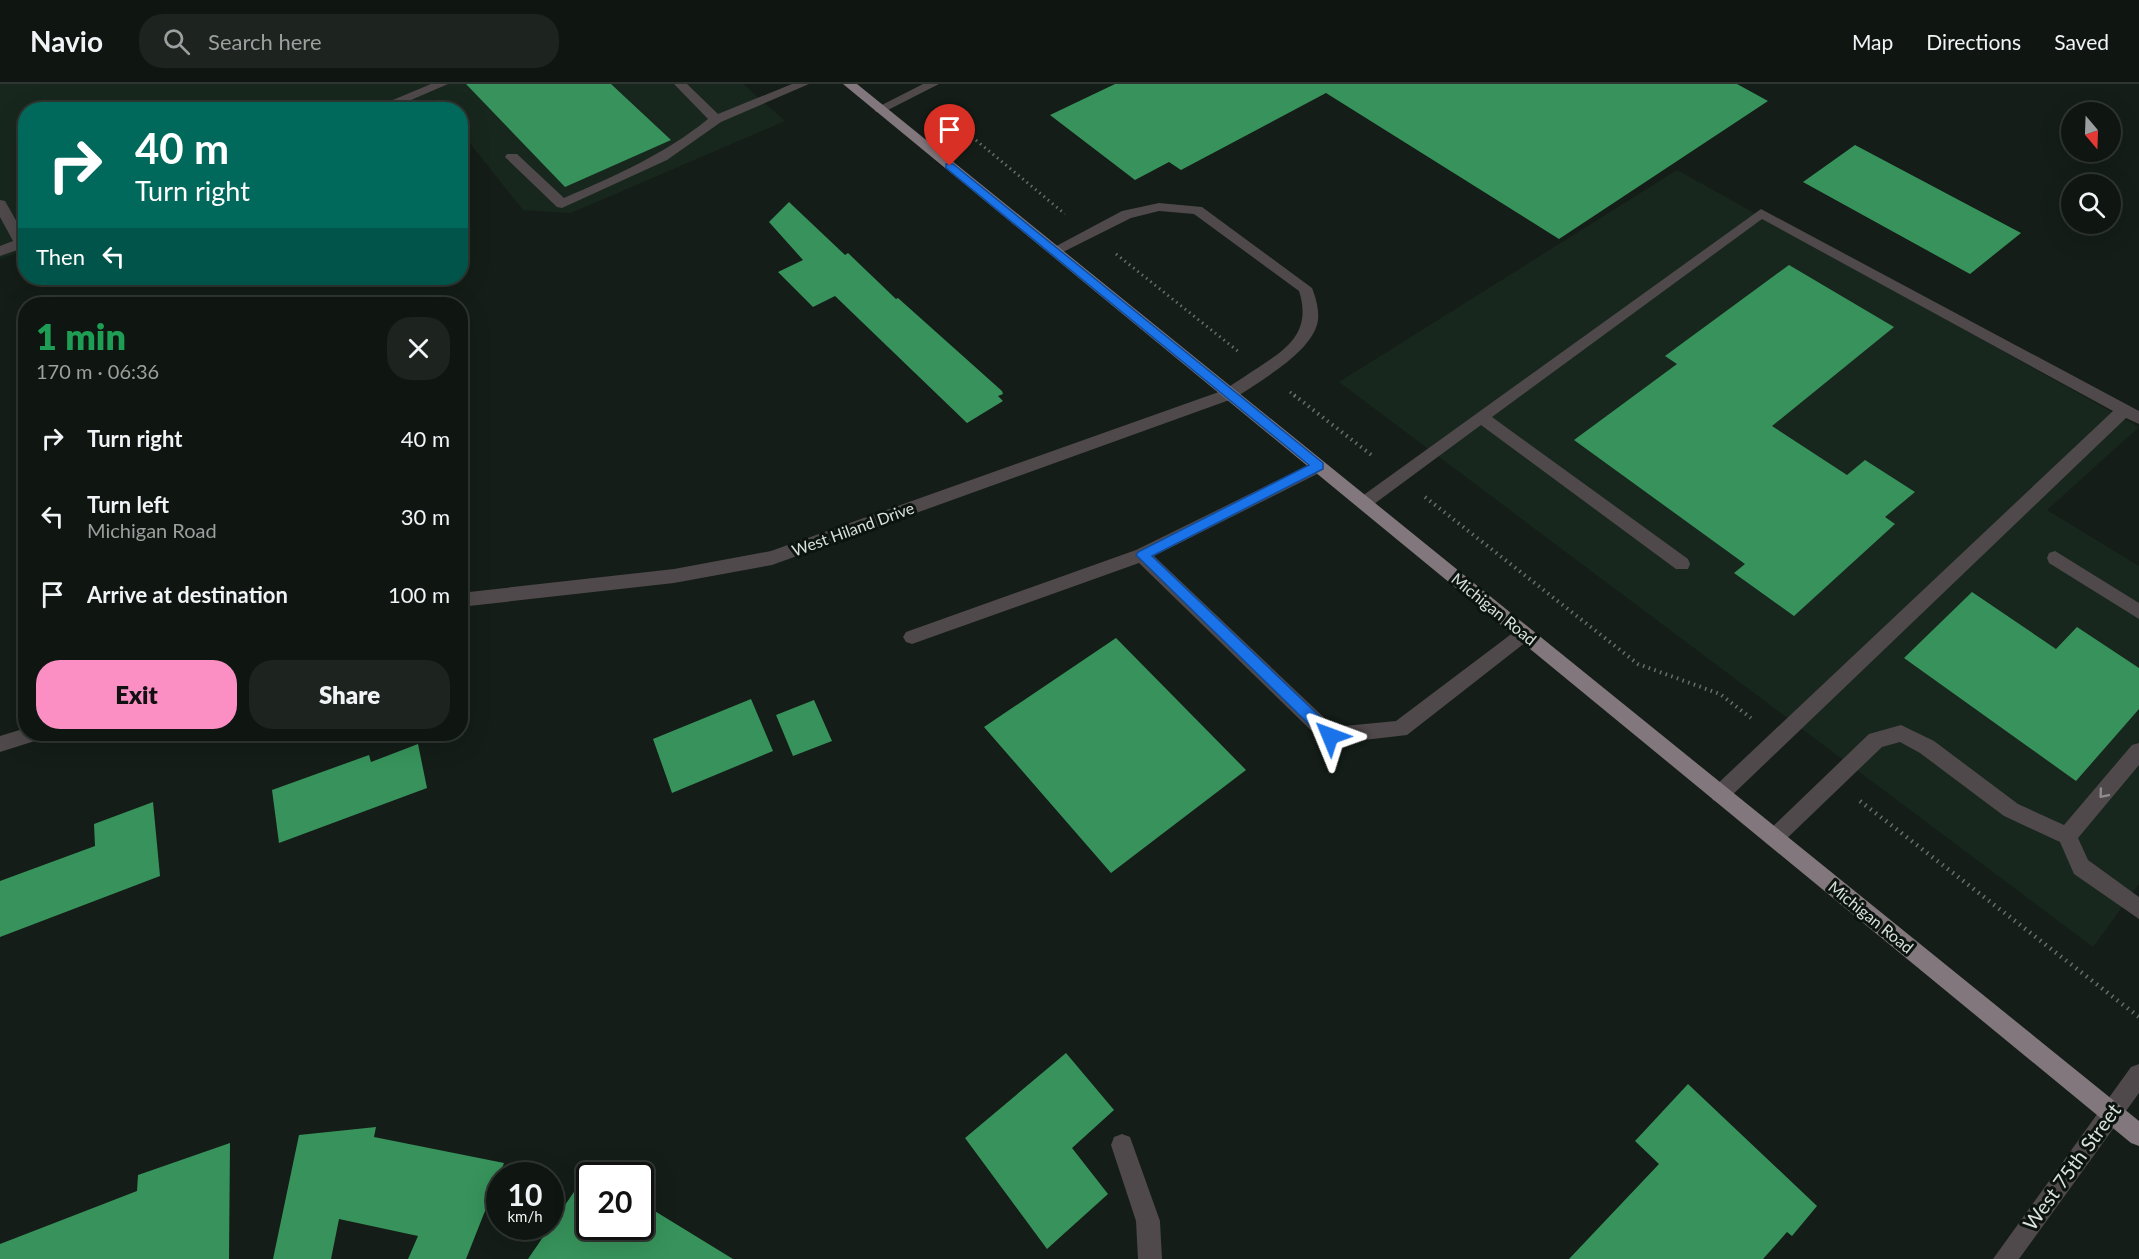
<!DOCTYPE html>
<meta charset="utf-8">
<style>
body{margin:0;font-family:Lato,sans-serif;background:#1d231f;color:#f1f3f6;height:100vh;display:flex;flex-direction:column;font-size:22px;white-space:nowrap}
*{box-sizing:border-box;margin:0}
p{font-size:20px;color:#9b9f9f}
.icon{flex:none;width:33px;height:33px;fill:none;stroke:currentColor;stroke-width:2;stroke-linecap:round;stroke-linejoin:round}
.map{position:relative;flex:1;overflow:hidden}
.details{position:absolute;left:18px;top:213px;width:450px;height:444px;display:flex;flex-direction:column;background:#0f1611;border-radius:24px;box-shadow:0 6px 24px #0002,0 0 0 2px #2f3531}
.details>*{flex:none}
.banner{position:absolute;left:18px;top:18px;width:450px;height:183px;border-radius:24px;box-shadow:0 6px 24px #0002,0 0 0 2px #2f3531;background:#00695c;color:#fff;overflow:hidden}
.needle{width:39px;rotate:161deg}
.fabs{position:absolute;left:2061px;top:18px;display:grid;gap:12px}
.fabs a{display:grid;place-items:center;width:60px;height:60px;border-radius:50%;background:#0f1611;box-shadow:0 6px 24px #0002,0 0 0 2px #2f3531;font-size:30px}
.speed{position:absolute;left:486px;top:1078px;display:flex;gap:12px;font-size:30px;font-weight:700;text-align:center}
.speed>*{display:grid;place-content:center;width:78px;height:78px;border-radius:50%;background:#0f1611;box-shadow:0 6px 24px #0002,0 0 0 2px #2f3531;line-height:1}
.speed small{font-size:15px;font-weight:400}
.speed .limit{border:3px solid #111;border-radius:9px;background:#fff;color:#111}
.pin{position:absolute;display:grid;place-items:center;width:51px;height:51px;color:#fff;margin:-62px -26px;border-radius:50% 50% 50% 0;rotate:-45deg;box-shadow:0 0 6px #0007}
.pin .icon{rotate:45deg}
.me{position:absolute;width:66px;margin:-33px;rotate:314deg;stroke-linejoin:round;filter:drop-shadow(0 0 4px #0008)}
.turn{display:flex;align-items:center;gap:21px;height:126px;padding:0 18px;font-size:27px}
.turn .icon{width:78px;height:78px;stroke-width:2.5}
.turn b{display:block;font-size:42px;line-height:51px}
.then{display:flex;align-items:center;height:57px;padding:0 18px;background:#0003;gap:12px;font-size:22px}
.round{display:grid;place-items:center;flex:none;width:63px;height:63px;border-radius:24px;background:#1d231f}
.headline{display:flex;align-items:center;justify-content:space-between;height:102px;padding:0 18px}
h1{font-size:36px;font-weight:800;line-height:45px;color:#1e9e55}
.button{display:flex;gap:12px;margin-top:auto;padding:12px 18px}
.button a{flex:1;height:69px;border-radius:24px;background:#fb8fc4;color:#111;font-size:24px;font-weight:800;line-height:69px;text-align:center}
.button a+a{background:#1d231f;color:#f1f3f6}
ul{padding:0;list-style:none}
li{display:flex;align-items:center;gap:18px;height:78px;padding:0 18px}
li div{flex:1}
li b{display:block;font-size:22px}
li em{font-style:normal}
header{display:flex;align-items:center;gap:36px;box-sizing:border-box;height:84px;padding:0 30px;background:#0f1611;border-bottom:2px solid #2f3531}
header strong{font-size:28px}
nav{display:flex;gap:33px;margin-inline-start:auto;font-size:21px}
.search{width:420px;height:54px;background:#1d231f;display:flex;align-items:center;gap:15px;box-sizing:border-box;padding:0 21px;border-radius:24px;color:#9b9f9f;font-size:22px}
.map>svg:first-child{display:block}
.built{fill:#18271d}
.building{fill:#37935b}
.lines{fill:none;stroke-linecap:round;stroke-linejoin:round}
.path-far2{stroke:#676f6a;stroke-width:3;stroke-dasharray:1.5 4;stroke-linecap:butt}
.path-far1{stroke:#676f6a;stroke-width:4;stroke-dasharray:1.5 4.5;stroke-linecap:butt}
.path{stroke:#676f6a;stroke-width:4.5;stroke-dasharray:1.5 5;stroke-linecap:butt}
.service{fill:#4f494b;fill-rule:evenodd}
.minor{fill:#4f494b;fill-rule:evenodd}
.primary{fill:#82777c;fill-rule:evenodd}
.oneway{stroke:#8e8d8c}
.route{fill:#1a73e8;stroke:#114b97;stroke-width:1.5}
.labels{text-anchor:middle;stroke-width:6;stroke-linejoin:round;paint-order:stroke}
.street-label{font-size:16px;fill:#dae0db;stroke:#0b140e}
.near-street-label{font-size:20px;fill:#dae0db;stroke:#0b140e}
</style>
<header>
<strong>Navio</strong>
<div class="search"><svg class="icon" aria-label="search" viewBox="0 0 24 24"><circle cx="10" cy="10" r="6"/><path d="M15 15l6 6"/></svg>Search here</div>
<nav><a>Map</a><a>Directions</a><a>Saved</a></nav>
</header>
<div class="map">
<svg width="2139" height="1175" viewBox="0 0 2139 1175">
<rect width="100%" height="100%" fill="#141d17"/>
<path class="built" d="M0,0h743l42,37 -214,92 -48,-3 -62,-78 -1,-22 -17,-1 -9,-10 -29,11h-379l-1,140 -25,9z
M1677,86l462,257 -92,83 92,56v318l-46,63 -754,-565z"/>
<path class="building" d="M466,0h145l60,56 -106,47z
M1115,0h622l31,17 -209,138 -233,-146 -145,77 -12,-8 -34,18 -85,-65z
M1855,61l166,88 -51,41 -167,-92z
M789,118l56,53 3,-2 48,46 2,-1 104,93 1,3 -5,2 5,5 -36,22 -132,-127 -22,11 -35,-35 25,-12 -34,-38z
M1789,181l105,62 -122,99 75,49 18,-15 50,32 -30,25 10,7 -101,92 -60,-43 11,-9 -171,-124 103,-76 -12,-8z
M1972,508l84,57 21,-22 62,41v41l-63,72 -172,-123z
M1116,554l130,132 -135,103 -127,-146z
M751,615l22,52 -101,42 -19,-54z
M814,616l18,41 -39,15 -17,-41z
M418,660l9,44 -148,55 -7,-53 97,-35 2,7z
M153,718l7,74 -160,61v-56l95,-35 -1,-22z
M1066,969l48,57 -42,38 36,46 -61,55 -82,-111z
M1688,1000l129,122 -25,30 -5,-4 -24,27h-194l90,-95 -24,-23z
M376,1043l-2,10 130,26 -38,96h-58l10,-23 -79,-17 -8,40h-58l26,-124z
M230,1059l-1,116h-229v-15l137,-53 1,-16z
M589,1086l10,6h-9v51h50v-25l93,57h-205z"/>
<g class="lines">
<path class="path-far2" d="M942,28l123,102
M1116,170l123,98
M1290,308l6,5"/>
<path class="path-far1" d="M1294,311l80,62
M1425,413l213,167 82,30 31,24"/>
<path class="path" d="M1860,717l279,216"/>
<path class="service" d="M431,0h17l-60,26h-19z
M674,0h13l31,30 74,-30h17l-88,38 -54,38 -105,48 -5,-1 -52,-50 2,-3h10l47,44c51,-22 101,-44 144,-79z
M923,0h16l-55,28h-8l-2,-3z
M0,116l5,1 21,37v9l-26,9v-10l13,-5 -13,-24z
M1159,119l43,4 110,81c4,10 7,21 6,32 -4,31 -58,61 -83,78l-5,2 -8,-6c5,-8 15,-12 22,-17 35,-24 70,-39 55,-86l-105,-77 -35,-3 -28,7 -72,36 -5,2 -7,-5 75,-40z
M1761,125l378,202v13l-13,-6 -399,382 -7,3 -7,-3 -3,-6 3,-6 400,-377 -351,-192 -270,198 196,142 2,5 -2,5h-12l-195,-144 -111,82 -6,2 -8,-6 2,-4z
M1319,376l8,6 -2,4 -171,86 180,171 62,-6 122,-92 6,-2 6,2 3,5 -3,5 -123,96 -77,9 -7,-2 -184,-179 -227,81 -6,-2 -3,-5 3,-5 230,-82z
M2055,467l84,52v16l-90,-56 -2,-5 2,-5z
M1901,641l33,16 84,63 46,21 68,-80 7,-2v22l-61,73 10,22 51,37v22l-65,-45 -14,-32 -56,-26 -84,-63 -20,-11 -18,5 -101,97 -7,3 -7,-3 -3,-6 3,-6 102,-98z"/>
<path class="minor" d="M1230,304l8,6 -3,4 -463,167 -98,18 -214,24v-14l214,-24 97,-18z
M26,644v6h14l-2,6 -38,12v-16z
M2139,980v29l-120,166h-26l138,-192z
M1122,1050l8,3 30,84 2,38h-24l-2,-38 -25,-76 3,-8z"/>
<path class="primary" d="M843,0h14l1282,1037v25l-8,-3z"/>
</g>
<defs><path id="oneway-chevron" d="M-2-3.5L2.5 0L-2 3.5" fill="none" stroke-width="1.6" stroke-linecap="round" stroke-linejoin="round" transform="scale(1.5)"/></defs>
<use class="oneway" href="#oneway-chevron" transform="translate(2103 710) rotate(130)"/>
<path class="route" d="M946,80h7l370,299v6l-171,87 183,175v9h-10l-189,-185 2,-3 171,-87 -363,-297z"/>
<g class="labels">
<g class="street-label">
<text transform="translate(853 445) rotate(-20)" y="6">West Hiland Drive</text>
<text transform="translate(1494 525) rotate(39)" y="6">Michigan Road</text>
<text transform="translate(1871 833) rotate(39)" y="6">Michigan Road</text>
</g>
<g class="near-street-label">
<text transform="translate(2072 1083) rotate(-54)" y="7">West 75th Street</text>
</g>
</g>
</svg>
<div class="fabs">
<a><svg class="needle" viewBox="-14 -14 28 28"><path d="M0-13l5 13h-10z" fill="#e53935"/><path d="M0 13l5-13h-10z" fill="#9b9f9f"/></svg></a>
<a><svg class="icon" aria-label="search" viewBox="0 0 24 24"><circle cx="10" cy="10" r="6"/><path d="M15 15l6 6"/></svg></a>
</div>
<div class="speed"><div>10<small>km/h</small></div><div class="limit">20</div></div>
<div class="pin" style="left:950px;top:82px;background:#d93025"><svg class="icon" aria-label="arrive" viewBox="0 0 24 24"><path d="M6 21V4h12l-3 4 3 4H6"/></svg></div>
<svg class="me" style="left:1330px;top:652px" viewBox="-20 -20 40 40"><path d="M0-17L14 15 0 8-14 15z" fill="#1a73e8" stroke="#fff" stroke-width="4"/></svg>
<div class="banner">
<div class="turn"><svg class="icon" aria-label="right" viewBox="0 0 24 24"><path d="M7 20v-9h11M14 6l5 5-5 5"/></svg><div><b>40 m</b>Turn right</div></div>
<div class="then">Then<svg class="icon" aria-label="left" viewBox="0 0 24 24"><path d="M17 20v-9H6M10 6l-5 5 5 5"/></svg></div>
</div>
<section class="details">
<div class="headline"><div><h1>1 min</h1><p>170 m · 06:36</p></div><a class="round"><svg class="icon" aria-label="close" viewBox="0 0 24 24"><path d="M6 6l12 12M18 6L6 18"/></svg></a></div>
<ul>
<li><svg class="icon" aria-label="right" viewBox="0 0 24 24"><path d="M7 20v-9h11M14 6l5 5-5 5"/></svg><div><b>Turn right</b></div><em>40 m</em></li>
<li><svg class="icon" aria-label="left" viewBox="0 0 24 24"><path d="M17 20v-9H6M10 6l-5 5 5 5"/></svg><div><b>Turn left</b><p>Michigan Road</p></div><em>30 m</em></li>
<li><svg class="icon" aria-label="arrive" viewBox="0 0 24 24"><path d="M6 21V4h12l-3 4 3 4H6"/></svg><div><b>Arrive at destination</b></div><em>100 m</em></li>
</ul>
<div class="button"><a>Exit</a><a>Share</a></div>
</section>
</div>
